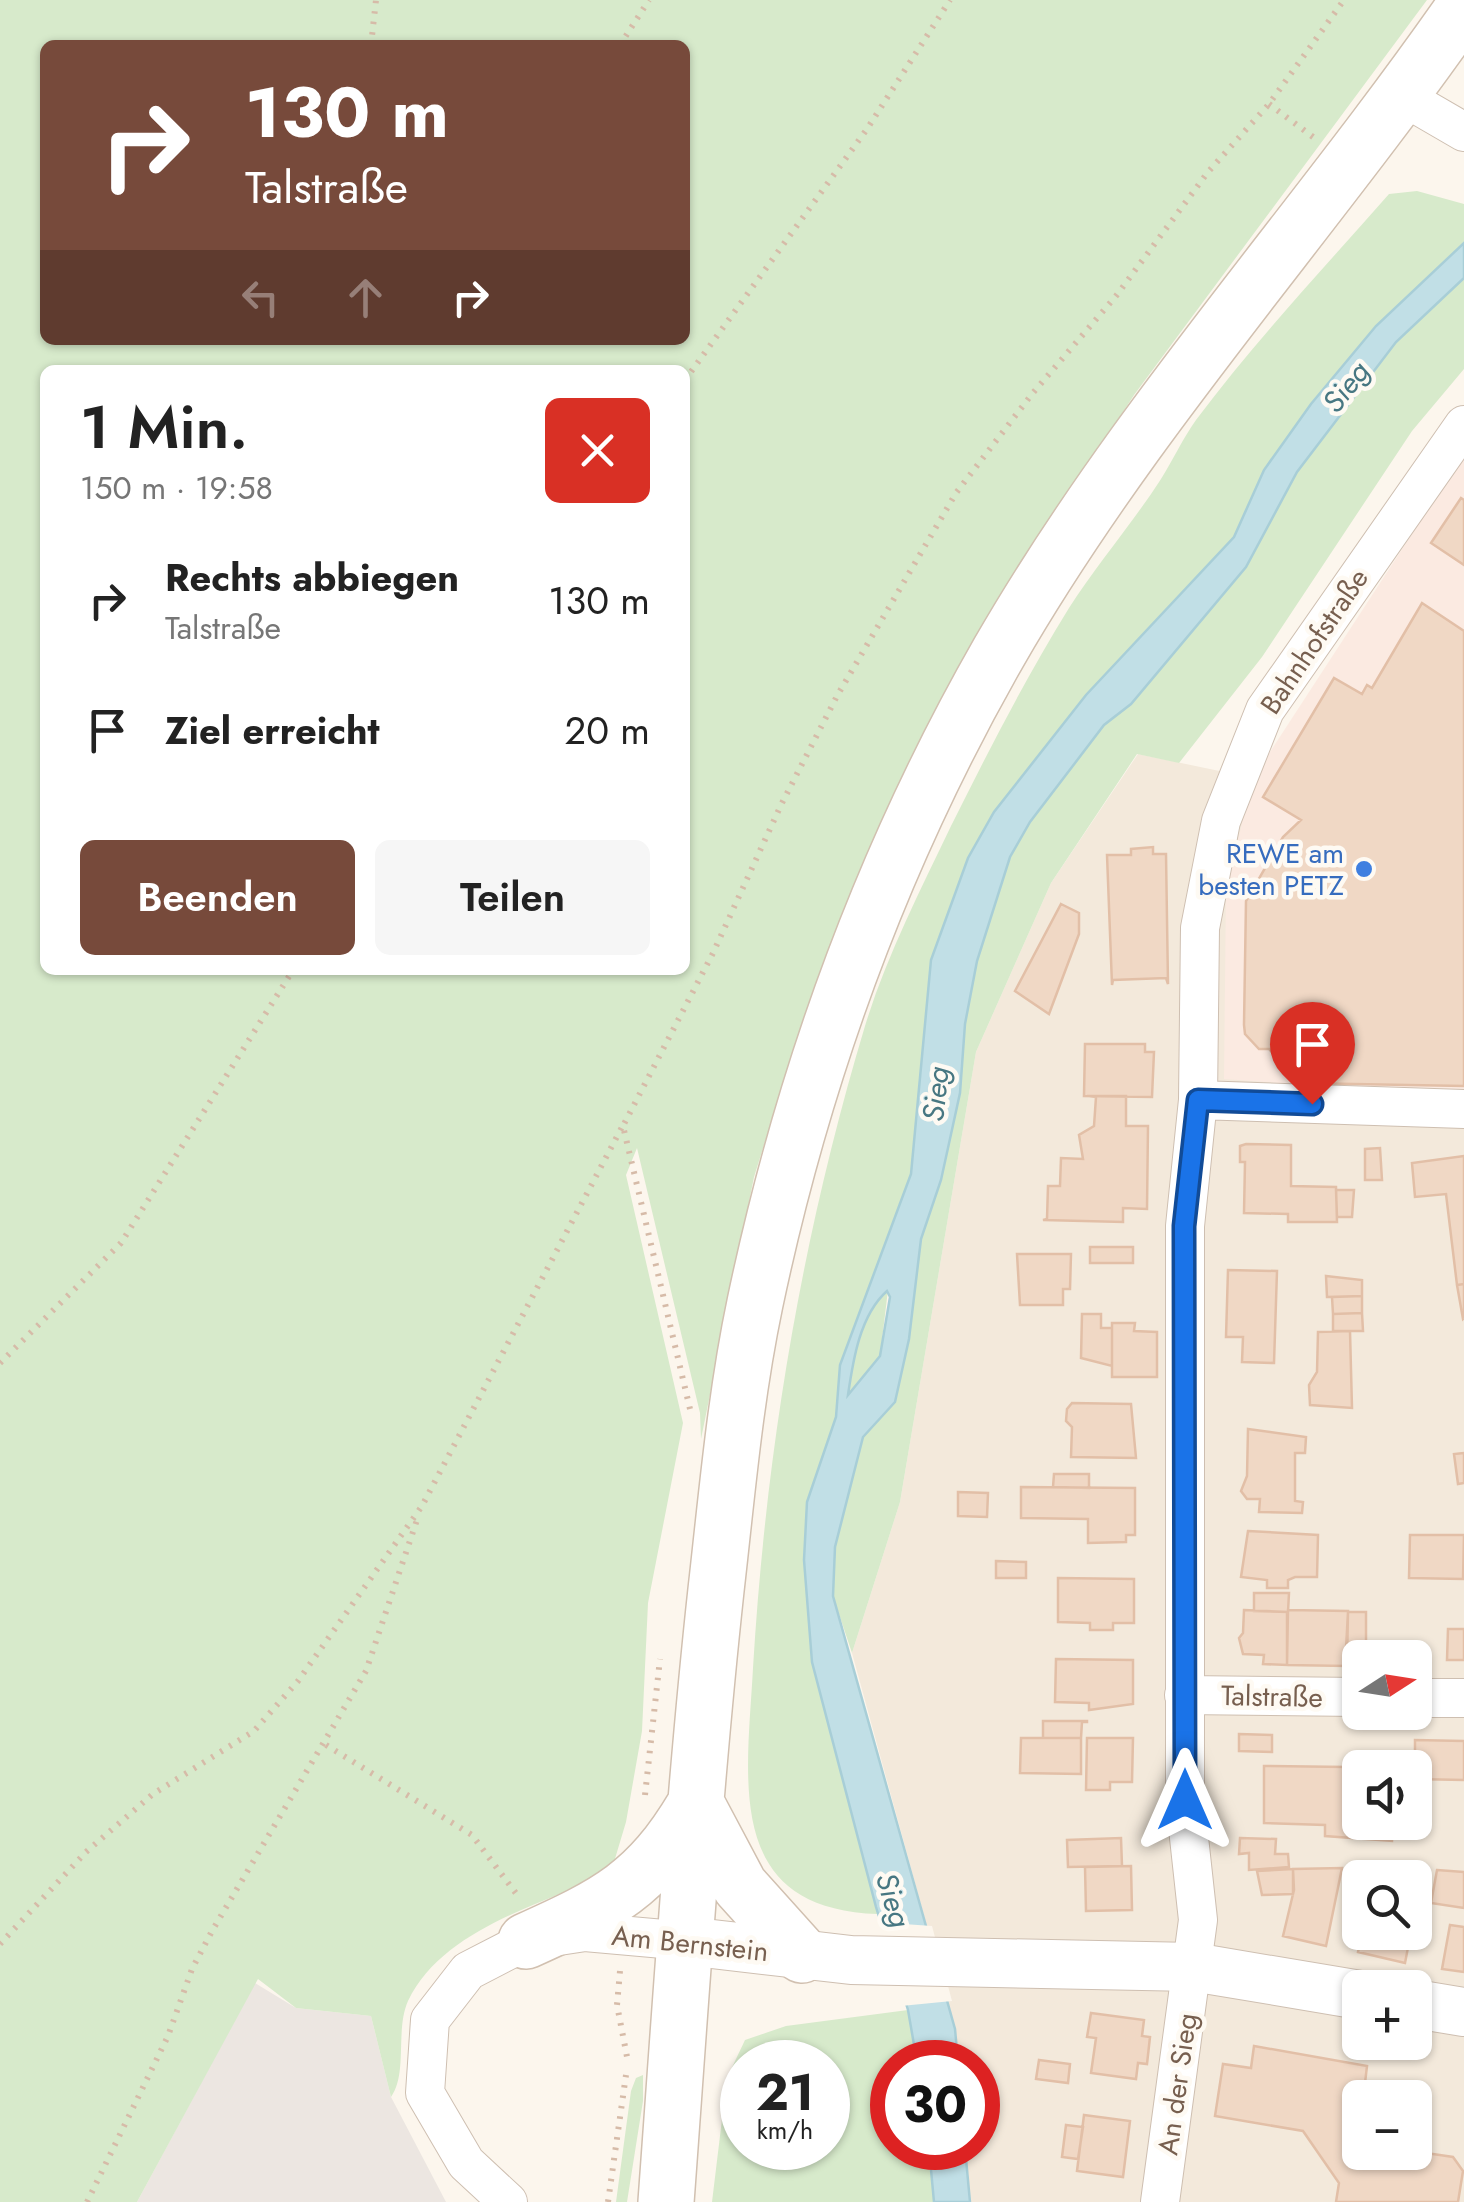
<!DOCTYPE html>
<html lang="de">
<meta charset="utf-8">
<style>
body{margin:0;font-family:Jost,sans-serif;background:#f6f6f6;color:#222;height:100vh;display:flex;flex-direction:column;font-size:38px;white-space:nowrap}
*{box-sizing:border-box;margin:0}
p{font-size:32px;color:#767676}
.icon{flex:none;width:55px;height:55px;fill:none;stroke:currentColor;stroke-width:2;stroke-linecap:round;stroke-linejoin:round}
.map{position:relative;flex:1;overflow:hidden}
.side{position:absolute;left:40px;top:365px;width:650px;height:610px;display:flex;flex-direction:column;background:#fff;border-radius:15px;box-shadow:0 2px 8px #0004}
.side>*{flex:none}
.hud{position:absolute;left:40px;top:40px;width:650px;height:305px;border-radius:15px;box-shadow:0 2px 8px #0004;background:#774a3b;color:#fff;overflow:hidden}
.needle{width:65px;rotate:78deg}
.tools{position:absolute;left:1342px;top:1640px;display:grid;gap:20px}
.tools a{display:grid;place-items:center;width:90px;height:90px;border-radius:15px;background:#fff;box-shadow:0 2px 8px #0004;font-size:50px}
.speed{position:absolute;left:720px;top:2040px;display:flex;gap:20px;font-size:50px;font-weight:700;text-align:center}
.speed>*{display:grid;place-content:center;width:130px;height:130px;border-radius:50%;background:#fff;box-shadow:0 2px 8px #0004;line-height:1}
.speed small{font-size:25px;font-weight:400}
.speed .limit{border:15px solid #d22;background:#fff;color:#111}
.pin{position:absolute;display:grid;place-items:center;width:85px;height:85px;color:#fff;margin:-102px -42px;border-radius:50% 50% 50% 0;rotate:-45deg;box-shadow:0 0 10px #0007}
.pin .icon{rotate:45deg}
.me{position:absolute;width:110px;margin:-55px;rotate:0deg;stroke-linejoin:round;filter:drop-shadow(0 0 8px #0008)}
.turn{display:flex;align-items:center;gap:35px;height:210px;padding:0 40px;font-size:45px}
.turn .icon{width:130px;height:130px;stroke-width:2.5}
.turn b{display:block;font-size:70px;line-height:85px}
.lanes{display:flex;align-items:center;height:95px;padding:0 40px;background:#0003;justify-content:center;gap:50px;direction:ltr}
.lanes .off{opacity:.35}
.round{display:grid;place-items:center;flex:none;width:105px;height:105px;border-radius:15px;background:#f6f6f6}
.summary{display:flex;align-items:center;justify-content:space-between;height:170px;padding:0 40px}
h1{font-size:60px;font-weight:600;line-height:75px}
.primary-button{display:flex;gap:20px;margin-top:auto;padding:20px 40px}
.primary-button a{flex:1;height:115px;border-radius:15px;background:#774a3b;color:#fff;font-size:40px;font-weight:600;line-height:115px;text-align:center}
.primary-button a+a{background:#f6f6f6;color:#222}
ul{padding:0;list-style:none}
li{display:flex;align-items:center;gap:30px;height:130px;padding:0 40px}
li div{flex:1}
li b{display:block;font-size:38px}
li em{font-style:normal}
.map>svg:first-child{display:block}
.residential{fill:#f3e9db;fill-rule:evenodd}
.commercial{fill:#fbeae1}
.industrial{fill:#ece6e1}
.green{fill:#d7eacb;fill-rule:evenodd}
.water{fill:#c1dfe6;stroke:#a8ced7;stroke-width:2.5;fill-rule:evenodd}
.pier{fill:#fcf6ed}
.building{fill:#f0d8c5;stroke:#e2bfa7;stroke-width:2.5}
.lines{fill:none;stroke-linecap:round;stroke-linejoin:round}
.minor-casing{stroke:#cebfb1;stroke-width:40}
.tertiary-casing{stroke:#cebfb1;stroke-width:50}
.secondary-casing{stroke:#d1c0b0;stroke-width:58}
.path{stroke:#d6bba8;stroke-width:6;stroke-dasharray:2.5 8;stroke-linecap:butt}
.minor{stroke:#fff;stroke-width:38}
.tertiary{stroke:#fff;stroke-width:48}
.secondary{stroke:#fff;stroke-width:55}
.route-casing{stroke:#114b97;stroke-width:25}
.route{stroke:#1a73e8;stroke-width:18}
.shop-dot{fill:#3f7fe0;stroke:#fefaf3;stroke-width:4}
.labels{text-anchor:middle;stroke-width:9;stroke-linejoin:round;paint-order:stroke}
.street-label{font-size:28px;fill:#775f4f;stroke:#fefaf3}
.shop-label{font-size:28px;fill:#366cbe;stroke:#fefaf3;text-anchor:end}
.water-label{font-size:30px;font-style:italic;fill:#477782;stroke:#fefaf3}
</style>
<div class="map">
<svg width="1464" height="2202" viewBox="0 0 1464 2202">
<rect width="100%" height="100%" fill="#fcf6ed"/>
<path class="residential" d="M1138,754l115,24 211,319v1105h-494l-5,-54h13v-86h-20l-3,-33 -103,-376 48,-151 76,-450 75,-169zM1360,1658h55v54h-55zM1360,1768h55v54h-55zM1360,1878h55v54h-55zM1360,1988h55v54h-55zM1360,2098h55v54h-55z"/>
<path class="commercial" d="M1464,454v643l-240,-18 2,-190 27,-111z"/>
<path class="industrial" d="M255,1983l41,25 75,8 20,81 55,105h-309z"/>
<path class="green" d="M0,0h1427l-293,395 -151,234 -90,176 -96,233 -43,139 -53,262 -1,-26 -63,-265 -11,27 57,248 -35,180 -6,128 -16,91 -15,50c-67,32 -168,56 -203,129 -13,29 0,72 -17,96l-20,-81 -75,-8 -38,-29 -121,223h-137zM45,45h640v295h-640zM45,370h640v600h-640z
M1417,191l47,13v39l-88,83 -112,144 -30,67 -148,158 -92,117 -26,46 -37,102 -20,214 -71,191 -4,52 -29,85 -3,58 8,102 66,252c-155,-5 -131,-134 -125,-246 13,-218 49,-433 112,-642 21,-69 55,-135 86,-200 37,-74 74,-147 118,-218 28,-44 63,-84 92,-129 12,-19 22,-41 35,-59 59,-79 128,-152 193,-226z
M1464,278v91l-52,62 -150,226 -83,106 -42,-9 -86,129 -75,169 -76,450 -48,151 -19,-57 2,-49 28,-110 32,-35 14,-63 12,-100 20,-59 19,-87 5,-69 12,-63 33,-104 20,-35 74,-97 27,-21 115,-137 51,-95 99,-130z
M888,1290l-8,66 -32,40c5,-36 12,-81 40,-106z
M908,2010l9,52h-25v86h37l5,54h-222l15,-124 18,-38 41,-14zM742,2062h86v86h-86z
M643,2075v26l-16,101h-11l15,-111 5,-13z"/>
<path class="water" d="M1464,243v35l-68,64 -99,130 -51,95 -115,137 -27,21 -74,97 -20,35 -33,104 -12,63 -5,69 -19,87 -20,59 -12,100 -14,63 -32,35 -28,110 -2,49 122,433 3,33h-41l-9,-52 -32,-103 -64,-245 -8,-102 3,-58 29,-85 4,-52 71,-191 20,-214 37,-102 26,-46 92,-117 148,-158 30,-67 47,-66 65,-78zM887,1291l3,6 -10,59 -32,39c5,-35 12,-80 39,-104z
M929,2148h36l5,54h-36z"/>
<path class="pier" d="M875,1922l57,4 20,75 -51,5z"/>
<path class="building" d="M1461,498l3,2v65l-33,-22z
M1422,603l42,28v455l-165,-3 -30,-34h-10l-14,-15 -1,-9 2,-124 37,-64 18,-17 -38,-23 71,-119 28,16 5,-9 5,3z
M1153,847v7h13l2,130 -2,-6 -53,2 -1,5 -5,-130h24v-6z
M1061,904l18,9v21l-30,80 -34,-23z
M1085,1044h60v8h9l-2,45 -68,-1z
M1087,1096h39v30h22l-1,83 -24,-1v14l-80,-2 4,-1 1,-33h12l1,-28 22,1 -4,-24 15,-9 2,-29z
M1246,1144l45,1v41l45,1 1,35h-49v-8l-44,-1 1,-51h-5v-16z
M1380,1148l2,32h-17v-31z
M1464,1156v128l-7,1 -11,-91 -31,3 -3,-34z
M1336,1190h18l-2,27h-15z
M1090,1247h43v16h-43z
M1017,1254h54l-1,35h-7v16h-43z
M1228,1270l49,1 -3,92 -32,-1 1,-25h-17z
M1326,1276l36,4v16l-35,1z
M1464,1284v34l-1,1 -6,-34z
M1362,1296v17l-29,1 -1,-17z
M1362,1313l1,18h-30v-17z
M1082,1314h19v14h11v38l-31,-8z
M1112,1323h23l-1,8 23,1v45h-45z
M1350,1331l2,77 -42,-3 -1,-20 8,-13 1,-40z
M1072,1403l59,1 5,54 -65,-1 1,-30 -6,-6 1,-12z
M1248,1429l58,8 -1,16h-10v48l8,1 -1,11 -43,-1 1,-13h-13l-6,-8 6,-15z
M1464,1453v30l-6,1 -4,-30z
M1054,1474h35v14l-36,-1z
M1021,1487l114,1v47h-9v7l-38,1v-24l-67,-1z
M958,1492l30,1 -1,24 -29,-1z
M1248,1531l70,4 -1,42h-22l-7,3v8h-21v-8l-26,-3z
M1410,1535h54l-1,44 -54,-1z
M996,1561l30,1v16h-30z
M1058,1578l76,1v44h-21v7h-23v-7l-32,-1z
M1254,1593h35l-1,19 -34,-1z
M1244,1610l43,2v53l-24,-1 1,-9 -21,-1 -4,-16 4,-5z
M1288,1610l60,1 -1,55 -60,-1z
M1348,1612h18v46h-6v9h-15z
M1448,1629h16v31h-17z
M1056,1659l77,1v44l-44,6v-7l-34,-1z
M1043,1721h44v1h-5l-1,16h-38z
M1239,1734l33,1v17l-33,-1z
M1021,1738h60v36l-61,-1z
M1087,1738h46l-1,44h-22v8h-24z
M1415,1740l49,1v39l-49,-1z
M1264,1766l82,1v6h14v49h33l-1,19 -67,-5v-11l-61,-2z
M1121,1838l1,28 -54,1 -1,-27z
M1240,1838l36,1 -1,15h13l1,13 -40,3v-17l-10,1z
M1131,1866l1,44 -46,1 -1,-44z
M1342,1868l-16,78 -43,-10 11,-46 -1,-21z
M1293,1869v25l-31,1 -5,-24z
M1437,1870l27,2v36l-33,-5z
M1450,1925l14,2v45l-22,-3z
M1362,1932h49l-6,31 -47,-11z
M1091,2013l53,7 -2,16 8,1 -3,27 -9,-1 -2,16 -45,-6 5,-35 -9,-1z
M1254,2046l113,20 -2,17 15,12 -20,3v54h55v-10l13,2 -2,9 27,4 10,14 -5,31h-122l3,-19 -36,-52 -88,-15 8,-52 28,4z
M1039,2060l31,4 -2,19 -32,-4z
M1084,2115l46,6 -7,56 -46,-6z
M1066,2125l17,2 -5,32 -16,-2z"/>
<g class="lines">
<defs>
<path id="minor" d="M1402,96l62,36
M1198,1100l266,9
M1184,1695l176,2
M1415,1698h49
M508,2202l-42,-39 -41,-70 5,-73 38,-49 58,-30 59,-9 101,9
M1160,2202l38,-282 -13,-119v-575l13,-126 2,-172 21,-107 44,-111 199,-285"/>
<path id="tertiary" d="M686,1941l165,19 342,7 167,28
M1415,2004l49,8"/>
<path id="secondary" d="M696,1803l44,83 62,69
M526,1941c82,-37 121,-56 168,-135
M666,2202c15,-204 28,-409 50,-612 11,-96 19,-192 39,-287 48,-228 128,-448 244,-651 133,-231 313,-427 465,-645"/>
</defs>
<use href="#minor" class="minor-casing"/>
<use href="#tertiary" class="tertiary-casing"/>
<use href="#secondary" class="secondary-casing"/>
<path class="path" d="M371,45l5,-45
M620,45l29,-45
M1269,104l44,33
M685,380l182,-251 83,-129
M0,1363l121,-120 172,-273
M690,1409l-67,-283 90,-173 68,-148 56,-109 119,-203 76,-99 84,-98 92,-124 61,-68 75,-104
M326,1745l146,90 46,61
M645,1795l15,-136
M0,1944l86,-92 67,-58 101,-63 44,-50 124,-175 200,-379
M620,1971l-3,34 11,57
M87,2202l81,-166 24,-67 20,-38 154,-260 52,-154
M608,2202l18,-127"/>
<use href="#minor" class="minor"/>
<use href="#tertiary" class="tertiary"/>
<use href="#secondary" class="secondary"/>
</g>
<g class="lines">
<defs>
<path id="route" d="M1185,1800l-1,-574 14,-126 114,4"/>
</defs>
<use href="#route" class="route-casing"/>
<use href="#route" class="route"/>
</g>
<circle class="shop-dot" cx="1364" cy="869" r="10"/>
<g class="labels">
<g class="street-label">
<text transform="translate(1314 641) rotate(-56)" y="10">Bahnhofstraße</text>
<text transform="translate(1272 1696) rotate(1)" y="10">Talstraße</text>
<text transform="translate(690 1943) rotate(6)" y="10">Am Bernstein</text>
<text transform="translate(1177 2084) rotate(-82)" y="10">An der Sieg</text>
</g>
<g class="shop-label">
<text x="1344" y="863">REWE am<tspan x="1344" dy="32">besten PETZ</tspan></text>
</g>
<g class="water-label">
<text transform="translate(1346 387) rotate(-52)" y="10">Sieg</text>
<text transform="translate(936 1094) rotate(-84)" y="10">Sieg</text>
<text transform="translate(893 1900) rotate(73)" y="10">Sieg</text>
</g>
</g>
</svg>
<div class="tools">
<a><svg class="needle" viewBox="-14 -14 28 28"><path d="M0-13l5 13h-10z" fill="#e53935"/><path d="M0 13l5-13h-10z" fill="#767676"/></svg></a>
<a><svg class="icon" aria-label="sound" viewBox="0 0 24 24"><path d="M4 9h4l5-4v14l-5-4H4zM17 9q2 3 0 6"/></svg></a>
<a><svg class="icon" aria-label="search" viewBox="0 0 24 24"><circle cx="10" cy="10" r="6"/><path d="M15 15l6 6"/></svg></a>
<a>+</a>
<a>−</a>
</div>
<div class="speed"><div>21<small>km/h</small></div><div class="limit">30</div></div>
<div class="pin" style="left:1312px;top:1104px;background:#d93025"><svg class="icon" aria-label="arrive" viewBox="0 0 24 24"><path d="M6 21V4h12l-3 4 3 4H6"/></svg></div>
<svg class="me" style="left:1185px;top:1800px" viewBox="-20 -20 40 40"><path d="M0-17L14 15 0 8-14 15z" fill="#1a73e8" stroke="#fff" stroke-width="4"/></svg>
<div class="hud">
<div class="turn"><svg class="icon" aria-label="right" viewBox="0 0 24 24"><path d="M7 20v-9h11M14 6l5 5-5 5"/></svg><div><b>130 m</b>Talstraße</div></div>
<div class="lanes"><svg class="icon off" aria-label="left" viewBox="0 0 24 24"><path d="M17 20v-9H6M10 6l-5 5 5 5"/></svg><svg class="icon off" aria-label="ahead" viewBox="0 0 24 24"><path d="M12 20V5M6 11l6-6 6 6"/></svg><svg class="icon" aria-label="right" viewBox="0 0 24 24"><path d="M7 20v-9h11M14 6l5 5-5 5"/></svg></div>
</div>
<section class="side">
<div class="summary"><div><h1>1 Min.</h1><p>150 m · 19:58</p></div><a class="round" style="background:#d93025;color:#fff"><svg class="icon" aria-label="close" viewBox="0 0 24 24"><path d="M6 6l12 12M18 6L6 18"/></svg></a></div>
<ul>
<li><svg class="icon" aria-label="right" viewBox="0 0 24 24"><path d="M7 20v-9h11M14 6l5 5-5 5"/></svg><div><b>Rechts abbiegen</b><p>Talstraße</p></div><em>130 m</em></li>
<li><svg class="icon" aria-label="arrive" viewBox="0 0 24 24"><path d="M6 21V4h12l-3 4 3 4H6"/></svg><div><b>Ziel erreicht</b></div><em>20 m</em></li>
</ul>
<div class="primary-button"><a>Beenden</a><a>Teilen</a></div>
</section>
</div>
